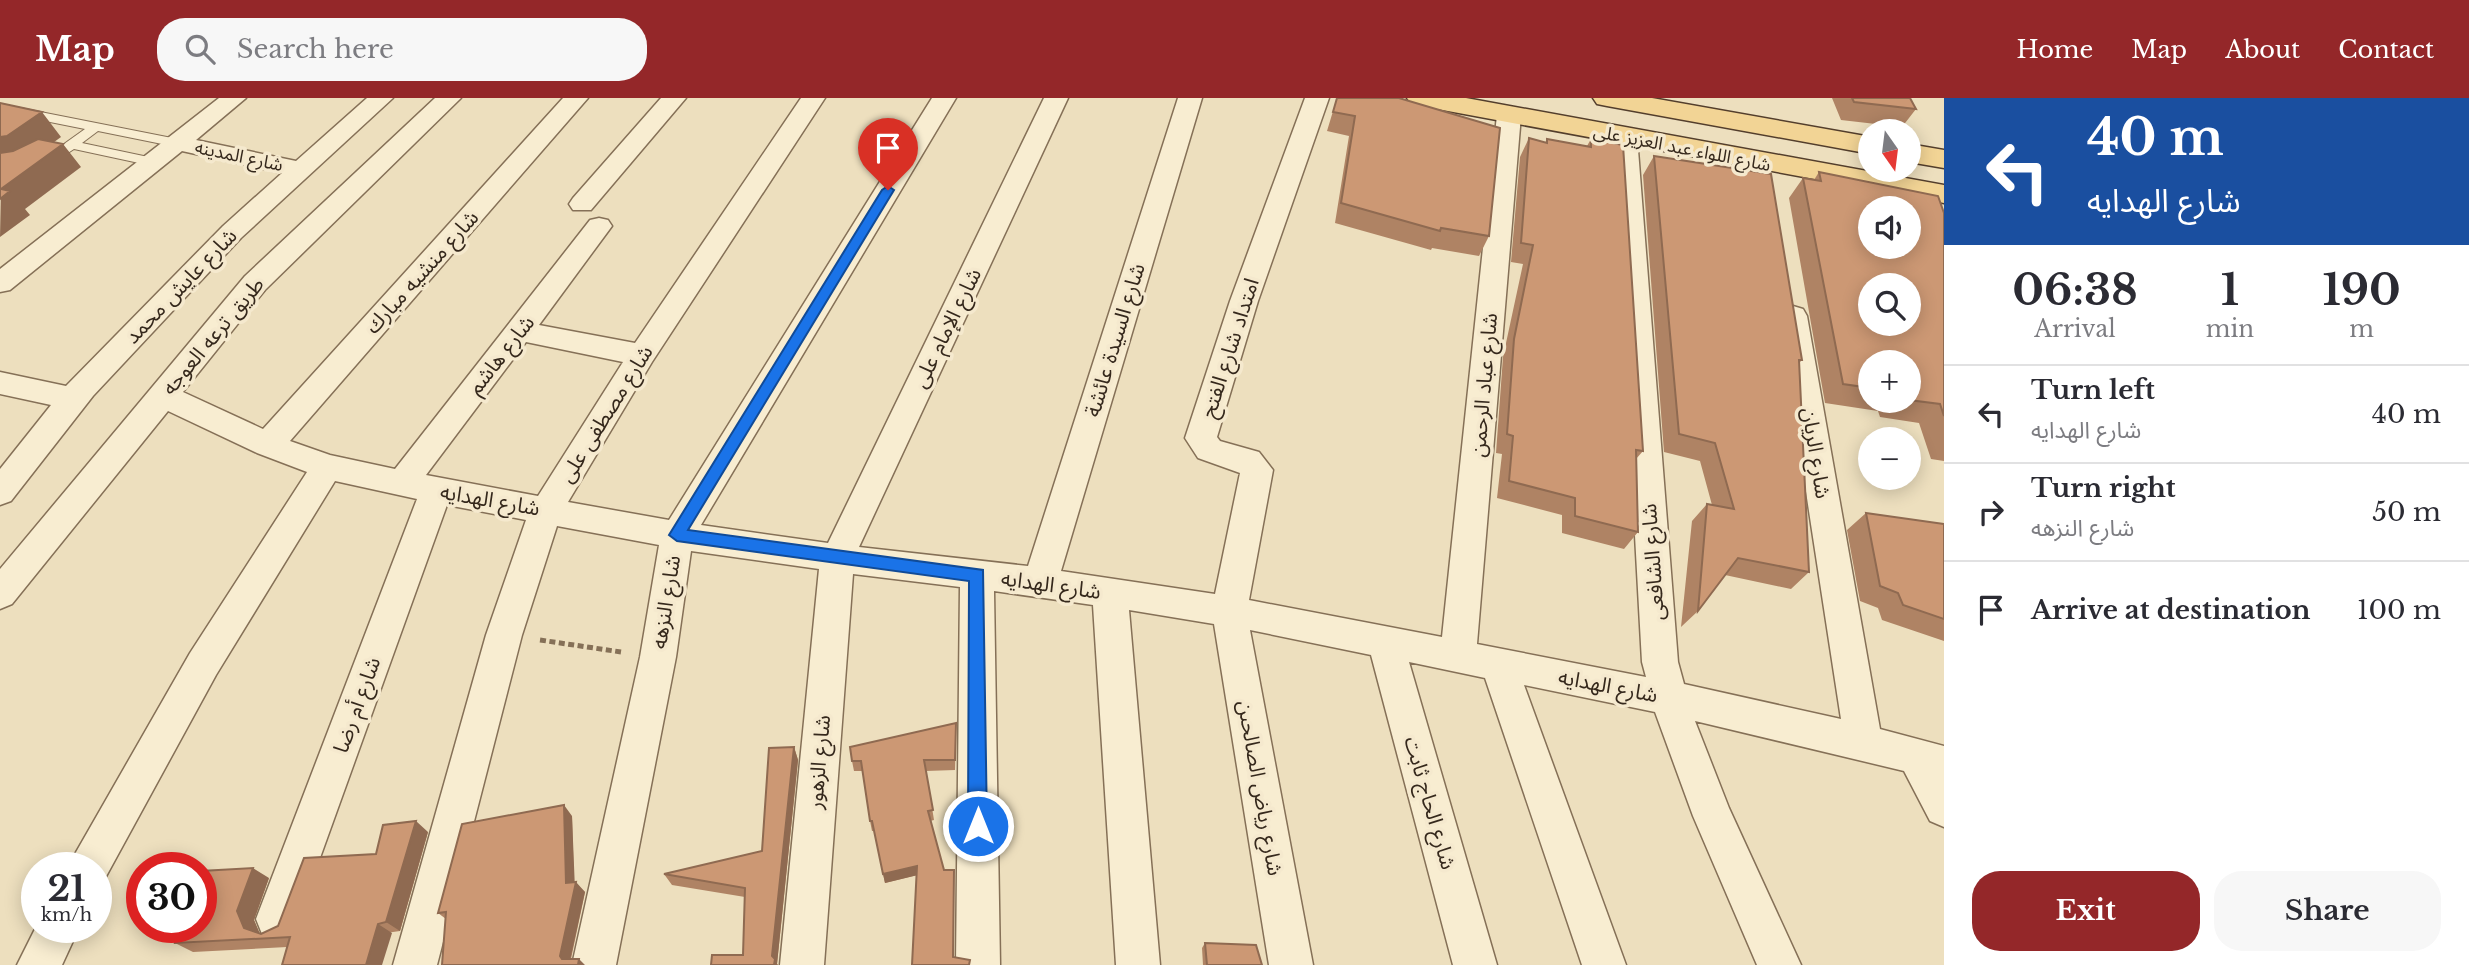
<!DOCTYPE html>
<meta charset="utf-8">
<style>
body{margin:0;font-family:"Libre Baskerville","Noto Sans Arabic",serif;background:#f7f7f7;color:#2b2b33;height:100vh;display:flex;flex-direction:column;font-size:26px;white-space:nowrap}
*{box-sizing:border-box;margin:0}
p{font-size:23px;color:#7c7c81}
.icon{flex:none;width:38px;height:38px;fill:none;stroke:currentColor;stroke-width:2;stroke-linecap:round;stroke-linejoin:round}
.map{position:relative;flex:1;overflow:hidden}
.details{display:flex;flex-direction:column;background:#fff;width:525px}
.details>*{flex:none}
.hud{background:#1a4fa0;color:#fff;overflow:hidden}
.needle{width:46px;rotate:166deg}
.fabs{position:absolute;left:1858px;top:21px;display:grid;gap:14px}
.fabs a{display:grid;place-items:center;width:63px;height:63px;border-radius:50%;background:#fff;box-shadow:0 4px 18px #0003;font-size:35px}
.speed{position:absolute;left:21px;top:754px;display:flex;gap:14px;font-size:35px;font-weight:700;text-align:center}
.speed>*{display:grid;place-content:center;width:91px;height:91px;border-radius:50%;background:#fff;box-shadow:0 4px 18px #0003;line-height:1}
.speed small{font-size:18px;font-weight:400}
.speed .limit{border:10px solid #d22;background:#fff;color:#111}
.pin{position:absolute;display:grid;place-items:center;width:60px;height:60px;color:#fff;margin:-72px -30px;border-radius:50% 50% 50% 0;rotate:-45deg;box-shadow:0 0 7px #0007}
.pin .icon{rotate:45deg}
.me{position:absolute;width:77px;margin:-38px;rotate:0deg;stroke-linejoin:round;filter:drop-shadow(0 0 5px #0008)}
.turn{display:flex;align-items:center;gap:24px;height:147px;padding:0 28px;font-size:32px}
.turn .icon{width:91px;height:91px;stroke-width:2.5}
.turn b{display:block;font-size:49px;line-height:60px}
.eta{display:flex;justify-content:space-evenly;align-items:center;height:119px;text-align:center}
.eta b{font-size:42px;font-weight:700;line-height:49px}
.button{display:flex;gap:14px;margin-top:auto;padding:14px 28px}
.button a{flex:1;height:80px;border-radius:28px;background:#942729;color:#fff;font-size:28px;font-weight:700;line-height:80px;text-align:center}
.button a+a{background:#f7f7f7;color:#2b2b33}
ul{padding:0;list-style:none}
li{display:flex;align-items:center;gap:21px;height:98px;padding:0 28px;border-top:2px solid #e1e1e2}
li div{flex:1}
li b{display:block;font-size:26px}
li em{font-style:normal}
header{display:flex;align-items:center;gap:42px;box-sizing:border-box;height:98px;padding:0 35px;background:#942729;color:#fff}
header strong{font-size:33px}
nav{display:flex;gap:38px;margin-inline-start:auto;font-size:24px}
.search{width:490px;height:63px;background:#f7f7f7;display:flex;align-items:center;gap:18px;box-sizing:border-box;padding:0 24px;border-radius:28px;color:#7c7c81;font-size:26px}
main{display:flex;flex:1;min-height:0}
.map>svg:first-child{display:block}
.lines{fill:none;stroke-linecap:round;stroke-linejoin:round}
.lane-casing{stroke:#857057;stroke-width:2}
.street-casing{stroke:#857057;stroke-width:3}
.primary-casing{stroke:#533e2c;stroke-width:3}
.path{stroke:#857057;stroke-width:5;stroke-dasharray:6 3.5;stroke-linecap:butt}
.lane{fill:#f8edd1;fill-rule:evenodd}
.street{fill:#f8edd1;fill-rule:evenodd}
.primary{fill:#f2d495;fill-rule:evenodd}
.wall{fill:#af8364;fill-rule:evenodd}
.shaded-wall{fill:#8f6a51}
.building{fill:#cc9874;stroke:#8f6a51;stroke-width:2;fill-rule:evenodd}
.route{fill:#1a73e8;stroke:#114b97;stroke-width:2}
.labels{text-anchor:middle;stroke-width:7;stroke-linejoin:round;paint-order:stroke}
.far-street-label{font-size:18px;fill:#35281c;stroke:#f5e9ce}
.street-label{font-size:21px;fill:#35281c;stroke:#f5e9ce}
</style>
<header>
<strong>Map</strong>
<div class="search"><svg class="icon" aria-label="search" viewBox="0 0 24 24"><circle cx="10" cy="10" r="6"/><path d="M15 15l6 6"/></svg>Search here</div>
<nav><a>Home</a><a>Map</a><a>About</a><a>Contact</a></nav>
</header>
<main>
<div class="map">
<svg width="1944" height="867" viewBox="0 0 1944 867">
<rect width="100%" height="100%" fill="#eddfbe"/>
<g class="lines">
<defs>
<path id="lane" d="M0,6l177,35 6,4 -6,4 -79,-16 -16,12 71,15 7,4 -7,4 -79,-17 -26,17 -5,-1v-6l42,-30 -85,-17z"/>
<path id="street" d="M219,0h27l-50,42 100,21 71,-63h26l-152,140 -148,158 -82,105 -11,4v-36l51,-64 -51,-11v-22l66,14 157,-160 59,-53 -100,-22 -172,139 -10,2v-23z
M435,0h26l-196,192 -82,102 80,37 300,-331h25l-298,343 40,14 65,14 195,-249 9,-2 9,2 4,6 -73,99 96,18 166,-245h24l-173,264 -84,140 101,18 263,-422h24l-255,427 127,18 216,-445h24l-209,449 169,19 150,-468h24l-141,473 154,23 25,-121 -42,-15 -13,-20 45,-137 75,-203h24l-71,203 -41,136 3,4 39,11 14,18 -24,130 193,37 55,-522 4,-5h16l4,5 -44,529 169,33 -4,-15 -29,-525 3,-5h18l3,5 41,525 6,22 157,35 -62,-403 4,-7 10,-3 10,3 4,7 73,413 64,17v81l-14,-6 -26,-50 -209,-50 34,87 72,157h-44l-64,-149 -38,-104 -131,-27 102,280h-44l-97,-287 -76,-16 88,303h-44l-82,-310 -121,-25 63,335h-44l-55,-341 -85,-14 31,355h-44l-23,-360 -99,-14 6,374h-44l4,-378 -107,-13 -29,391h-44l39,-396 -128,-18 -15,106 -60,308h-44l68,-308 19,-112 -102,-19 -35,109 -85,330h-44l93,-330 40,-115 -79,-15 -149,414 -6,15 -15,6 -15,-6 -6,-15 161,-420 -82,-18 -119,194 -113,207 -7,3v-17h-27l6,-14 115,-201 117,-181 -50,-19 -89,-42 -156,193 -12,5v-40l245,-293zM526,244l97,20 -85,134 -112,-21z
M661,0h25l-95,112h-18l-4,-6 4,-6z
M37,827l42,3 -17,37h-45z"/>
<path id="primary" d="M1407,0h59l478,87v18l-523,-97 -10,-2z
M1593,0h59l219,39v17l-264,-48 -10,-2z
M1909,46l35,6v18l-35,-6z"/>
</defs>
<use href="#lane" class="lane-casing"/>
<use href="#street" class="street-casing"/>
<use href="#primary" class="primary-casing"/>
<path class="path" d="M540,542l81,12"/>
<use href="#lane" class="lane"/>
<use href="#street" class="street"/>
<use href="#primary" class="primary"/>
</g>
<path class="wall" d="M1337,0l152,138 -10,20 -47,-8 -1,2 -96,-27 14,-87 -22,-5z
M1832,0h78l6,11 -14,18 -61,-7z
M1529,40l16,5 2,-4 40,7 4,-7 52,312 -7,8 2,73 -14,17 -62,-16v-18l-65,-17 5,-44 -6,-1 7,-96 20,-93 -12,-2 9,-105z
M1654,58l148,204 -3,3 10,209 -18,17 -66,-14 -27,36 -17,16 11,-106 15,-17 5,1 -12,-44 -36,-9 -21,-277z
M1819,74l125,41v248l-13,-2 -12,-36 -39,-6 -2,-6 -53,-8 -36,-205 14,-20 11,2zM1871,264h38v39h-38z
M1866,415l78,11v117l-62,-21 -4,-12 -18,-7 -13,-71z
M956,625l-1,47 -29,1 8,49 -4,1 -18,144 5,-90 -32,8 -11,-52h-2l-2,-10 -7,-50h-9l-2,-10z
M794,649l4,13 -21,204 1,1h-67l32,-10 2,-58 -73,-12 -8,-11 98,-23z
M572,718l2,66 11,10 -14,67 -125,-40 -8,-6z
M428,734l-28,99 -113,16 -94,5 -18,-9 94,-65 -15,42 5,13 2,1 17,-8 98,-72z
M1205,845l57,22h-59l-1,-17z"/>
<path class="shaded-wall" d="M42,14l19,25 -33,24 -18,3 -10,-12v-15z
M63,46l18,23 -56,42 5,6 -30,22 1,-48z
M794,649l4,13 -21,204 1,1h-4l-2,-9z
M564,707l8,11 3,74 1,-8 9,10 -16,73 -9,-9z
M416,723l12,11 -28,99 -14,-9z
M917,768l1,9 -33,8 -2,-9z
M253,770l16,10 -15,42 7,16 -17,-8 -7,-17z
M378,826l14,9 -10,32h-16z
M579,861l6,6h-7z"/>
<path class="building" d="M1337,0h62l101,30 -11,108 -48,-8 -1,3 -99,-28 14,-87 -22,-4z
M1852,0h58l6,11 -62,-7z
M0,5l42,9 -35,24 -7,1z
M1529,40l18,5v-4l44,8v-8l32,6 20,306 -7,-1 2,82 -63,-16v-18l-66,-17 4,-45 -6,-2 7,-95 19,-94 -12,-2z
M38,41l25,5 -62,45 9,2 -10,8v-46l13,-2z
M1654,58l117,18 31,186h-3l10,212 -71,-14 -40,53 9,-107 27,5 -19,-66 -36,-9z
M1819,74l119,24 6,17v203l-4,-12 -31,-4v-38h-38v26l-28,-4 -40,-206 18,3zM1871,110h38v39h-38zM1871,187h38v39h-38z
M1866,415l78,11v95l-41,-14 -5,-12 -18,-7z
M956,625l-1,37h-31l9,50 -5,1 16,59h10l-1,87 17,3 -1,5h-57l5,-99 -34,8 -11,-53h-2l-9,-60h-9l-2,-14z
M794,649l-22,209 3,3 -1,6h-63l1,-10h31l2,-67 -81,-14 98,-23 7,-103z
M564,707l2,78 10,-1 -16,74 2,3h17l-1,6h-136l4,-53 -8,1 24,-89z
M416,723l-30,101 -8,2 -12,41h-84l8,-28 -115,6 5,-15h21v-57l52,-3 -16,43 7,17 17,6 17,-8 26,-68 72,-4 7,-29z
M1205,845l51,2 6,20h-55z"/>
<path class="route" d="M888,88l6,4 -206,340 295,40 4,256 -2,6 -7,3 -7,-3 -3,-6 1,-245 -292,-40 -8,-6 213,-345z"/>
<g class="labels">
<g class="far-street-label">
<text transform="translate(1682 50) rotate(11)" y="6">شارع اللواء عبد العزيز على</text>
<text transform="translate(239 58) rotate(12)" y="6">شارع المدينه</text>
</g>
<g class="street-label">
<text transform="translate(422 174) rotate(-48)" y="7">شارع منشيه مبارك</text>
<text transform="translate(181 188) rotate(-46)" y="7">شارع عايش محمد</text>
<text transform="translate(947 230) rotate(-64)" y="7">شارع الإمام على</text>
<text transform="translate(213 238) rotate(-50)" y="7">طريق ترعه العوجه</text>
<text transform="translate(1115 242) rotate(-73)" y="7">شارع السيدة عائشة</text>
<text transform="translate(1230 250) rotate(-72)" y="7">امتداد شارع الفتح</text>
<text transform="translate(501 257) rotate(-52)" y="7">شارع هاشم</text>
<text transform="translate(1484 287) rotate(-85)" y="7">شارع عباد الرحمن</text>
<text transform="translate(606 316) rotate(-58)" y="7">شارع مصطفى على</text>
<text transform="translate(1816 355) rotate(81)" y="7">شارع الريان</text>
<text transform="translate(490 402) rotate(10)" y="7">شارع الهدايه</text>
<text transform="translate(1653 464) rotate(-94)" y="7">شارع الشافعى</text>
<text transform="translate(1051 487) rotate(8)" y="7">شارع الهدايه</text>
<text transform="translate(666 504) rotate(-81)" y="7">شارع النزهه</text>
<text transform="translate(1608 588) rotate(11)" y="7">شارع الهدايه</text>
<text transform="translate(357 607) rotate(-70)" y="7">شارع أم رضا</text>
<text transform="translate(819 664) rotate(-85)" y="7">شارع الزهور</text>
<text transform="translate(1260 690) rotate(80)" y="7">شارع رياض الصالحىن</text>
<text transform="translate(1430 705) rotate(74)" y="7">شارع الحاج ثابت</text>
</g>
</g>
</svg>
<div class="fabs">
<a><svg class="needle" viewBox="-14 -14 28 28"><path d="M0-13l5 13h-10z" fill="#e53935"/><path d="M0 13l5-13h-10z" fill="#7c7c81"/></svg></a>
<a><svg class="icon" aria-label="sound" viewBox="0 0 24 24"><path d="M4 9h4l5-4v14l-5-4H4zM17 9q2 3 0 6"/></svg></a>
<a><svg class="icon" aria-label="search" viewBox="0 0 24 24"><circle cx="10" cy="10" r="6"/><path d="M15 15l6 6"/></svg></a>
<a>+</a>
<a>−</a>
</div>
<div class="speed"><div>21<small>km/h</small></div><div class="limit">30</div></div>
<div class="pin" style="left:888px;top:92px;background:#d93025"><svg class="icon" aria-label="arrive" viewBox="0 0 24 24"><path d="M6 21V4h12l-3 4 3 4H6"/></svg></div>
<svg class="me" style="left:978px;top:728px" viewBox="-20 -20 40 40"><circle r="17" fill="#1a73e8" stroke="#fff" stroke-width="3"/><path d="M0-11L8 9 0 5-8 9z" fill="#fff"/></svg>
</div>
<section class="details">
<div class="hud">
<div class="turn"><svg class="icon" aria-label="left" viewBox="0 0 24 24"><path d="M17 20v-9H6M10 6l-5 5 5 5"/></svg><div><b>40 m</b>شارع الهدايه</div></div>
</div>
<div class="eta">
<div><b>06:38</b><p>Arrival</p></div>
<div><b>1</b><p>min</p></div>
<div><b>190</b><p>m</p></div>
</div>
<ul>
<li><svg class="icon" aria-label="left" viewBox="0 0 24 24"><path d="M17 20v-9H6M10 6l-5 5 5 5"/></svg><div><b>Turn left</b><p>شارع الهدايه</p></div><em>40 m</em></li>
<li><svg class="icon" aria-label="right" viewBox="0 0 24 24"><path d="M7 20v-9h11M14 6l5 5-5 5"/></svg><div><b>Turn right</b><p>شارع النزهه</p></div><em>50 m</em></li>
<li><svg class="icon" aria-label="arrive" viewBox="0 0 24 24"><path d="M6 21V4h12l-3 4 3 4H6"/></svg><div><b>Arrive at destination</b></div><em>100 m</em></li>
</ul>
<div class="button"><a>Exit</a><a>Share</a></div>
</section>
</main>
